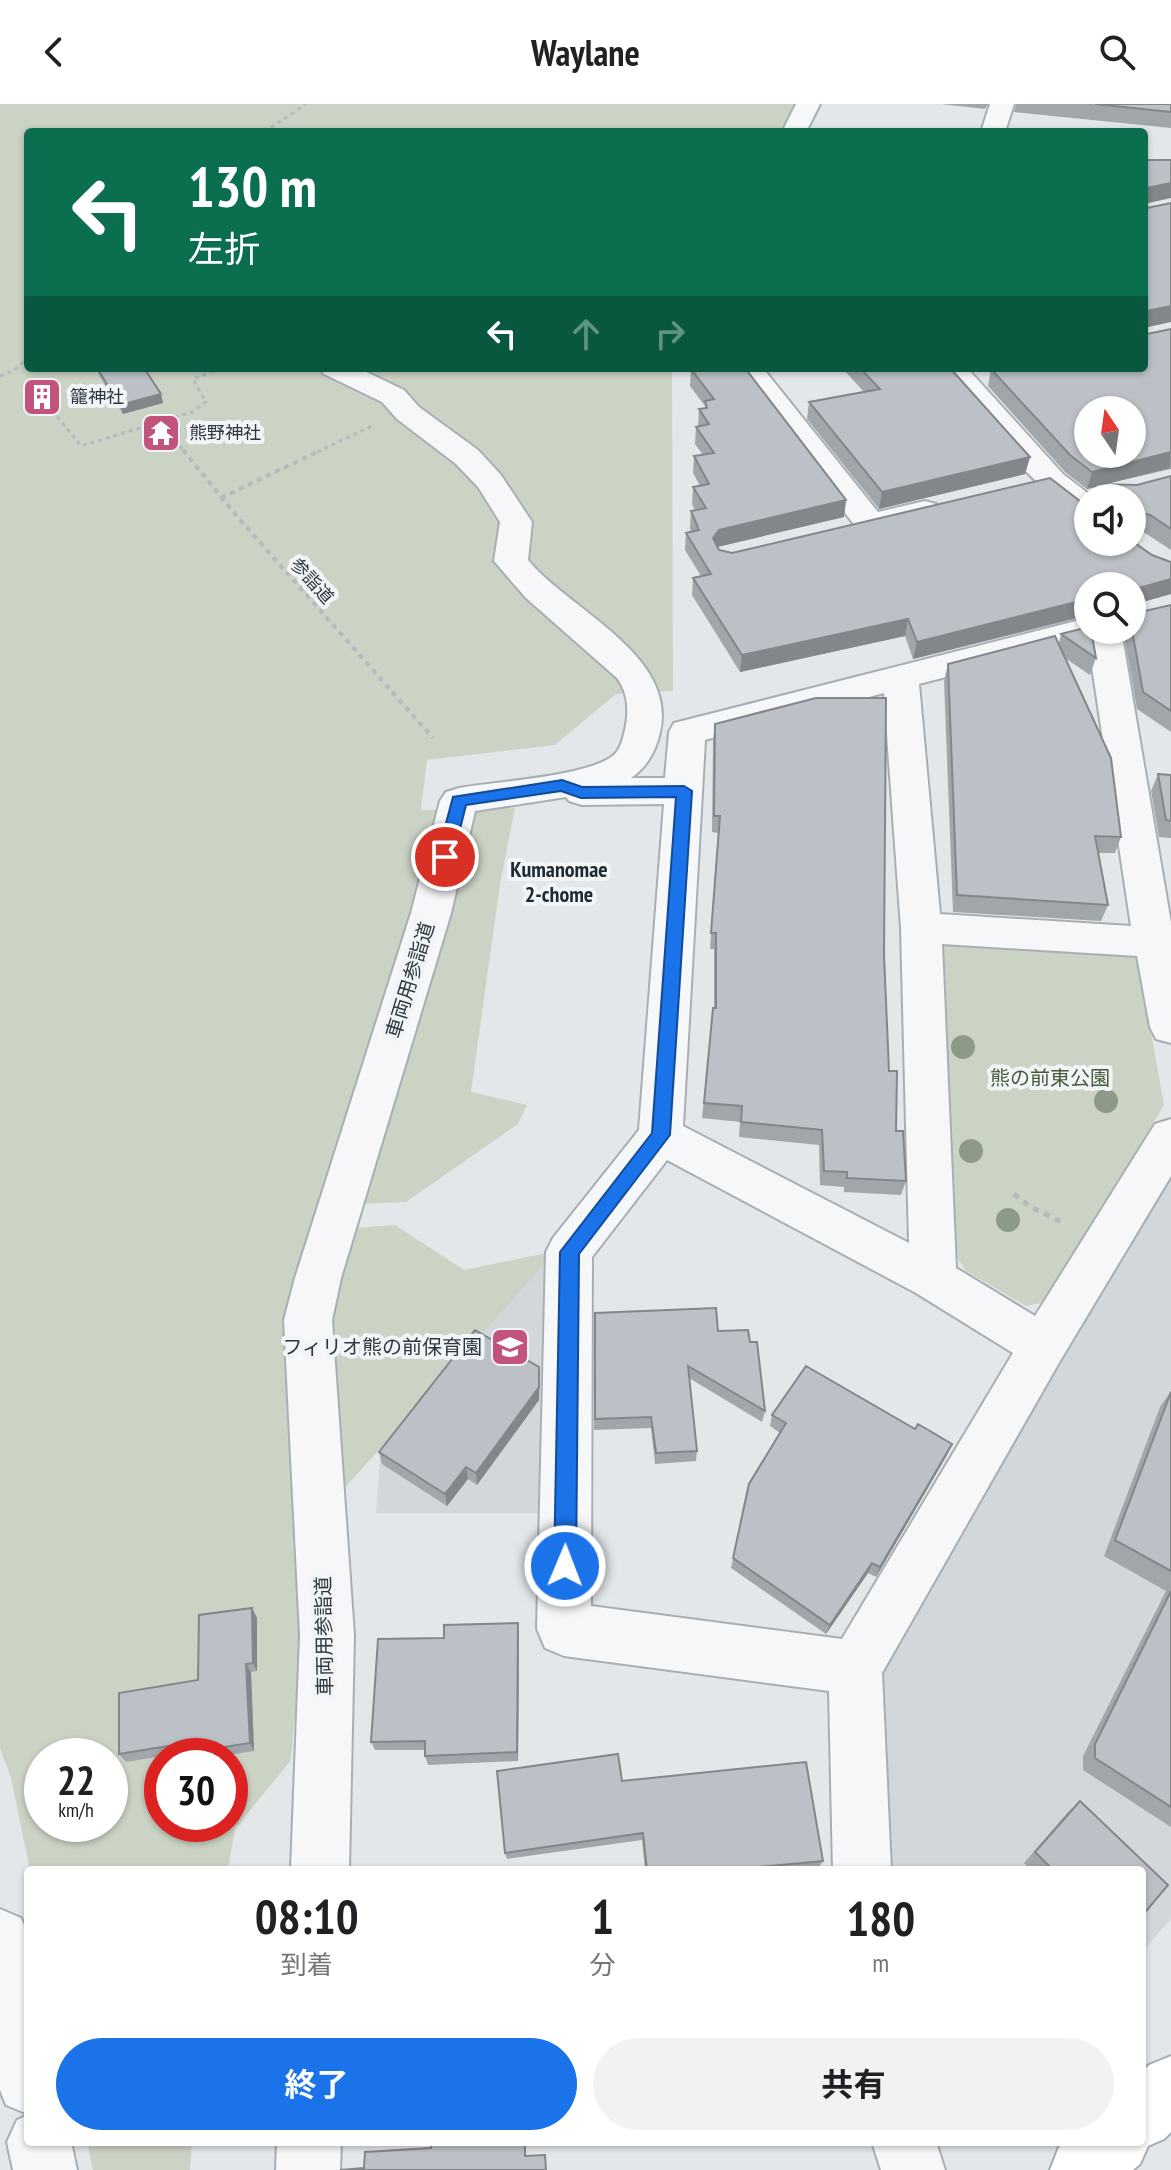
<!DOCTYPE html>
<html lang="ja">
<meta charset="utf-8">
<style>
body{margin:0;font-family:"PT Sans Narrow","Noto Sans JP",sans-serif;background:#f2f2f2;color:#202124;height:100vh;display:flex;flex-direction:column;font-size:30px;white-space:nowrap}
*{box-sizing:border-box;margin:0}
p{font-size:26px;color:#757577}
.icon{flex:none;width:44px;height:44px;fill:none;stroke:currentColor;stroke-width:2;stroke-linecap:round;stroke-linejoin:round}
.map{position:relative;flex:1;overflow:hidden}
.panel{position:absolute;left:24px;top:1762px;width:1122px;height:280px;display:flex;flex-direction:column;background:#fff;border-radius:8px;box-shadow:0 2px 6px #0004}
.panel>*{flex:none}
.banner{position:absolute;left:24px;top:24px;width:1124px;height:244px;border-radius:8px;box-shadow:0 2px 6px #0004;background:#0b6e4f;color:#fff;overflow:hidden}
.needle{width:52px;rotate:347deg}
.controls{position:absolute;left:1074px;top:292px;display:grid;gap:16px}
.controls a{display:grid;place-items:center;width:72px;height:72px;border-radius:50%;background:#fff;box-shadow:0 2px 6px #0004;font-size:40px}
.speed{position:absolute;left:24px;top:1634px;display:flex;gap:16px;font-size:40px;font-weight:700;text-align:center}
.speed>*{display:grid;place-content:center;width:104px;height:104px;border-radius:50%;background:#fff;box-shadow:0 2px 6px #0004;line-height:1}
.speed small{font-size:20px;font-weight:400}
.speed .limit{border:12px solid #d22;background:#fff;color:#111}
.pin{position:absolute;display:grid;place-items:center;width:68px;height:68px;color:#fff;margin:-34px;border:4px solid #fff;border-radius:50%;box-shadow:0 2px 8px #0007}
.me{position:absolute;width:88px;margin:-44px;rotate:1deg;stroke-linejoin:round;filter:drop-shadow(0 0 6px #0008)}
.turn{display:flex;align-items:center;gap:28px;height:168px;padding:0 32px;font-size:36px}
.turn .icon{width:104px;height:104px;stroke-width:2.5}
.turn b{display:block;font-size:56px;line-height:68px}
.lanes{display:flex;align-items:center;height:76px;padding:0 32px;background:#0003;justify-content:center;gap:40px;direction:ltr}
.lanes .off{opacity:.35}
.eta{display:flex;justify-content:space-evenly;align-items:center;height:136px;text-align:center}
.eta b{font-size:48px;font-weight:700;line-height:56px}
.action{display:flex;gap:16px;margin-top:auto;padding:16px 32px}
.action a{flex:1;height:92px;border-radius:48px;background:#1a73e8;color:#fff;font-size:32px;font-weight:700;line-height:92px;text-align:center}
.action a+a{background:#f2f2f2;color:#202124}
header{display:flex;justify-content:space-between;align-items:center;height:104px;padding:0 32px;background:#fff;font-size:36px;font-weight:700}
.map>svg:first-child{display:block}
.built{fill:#d1d7db}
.green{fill:#cbd3c5;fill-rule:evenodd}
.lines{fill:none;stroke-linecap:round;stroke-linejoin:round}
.minor-casing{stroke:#a8afb4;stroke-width:4}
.major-casing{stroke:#a3aeb4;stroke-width:4}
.path-far2{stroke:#b5babd;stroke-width:3;stroke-dasharray:4 4;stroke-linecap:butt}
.path-far1{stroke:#b5babd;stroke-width:4;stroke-dasharray:5 5;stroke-linecap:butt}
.path{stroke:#b5babd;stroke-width:5;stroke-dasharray:6 6;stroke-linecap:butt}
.minor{fill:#f5f7f8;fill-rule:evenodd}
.major{fill:#fff;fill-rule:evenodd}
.tree{fill:#8d9a8a}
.wall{fill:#a1a6aa}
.shaded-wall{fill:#83878b}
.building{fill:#bbc1c6;stroke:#83878b;stroke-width:2;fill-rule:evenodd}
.route{fill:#1a73e8;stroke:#114b97;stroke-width:2}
.labels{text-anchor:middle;stroke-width:8;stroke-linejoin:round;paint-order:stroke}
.far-poi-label{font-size:18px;fill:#2c3840;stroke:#f2f5f7;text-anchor:start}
.far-street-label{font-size:18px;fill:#2c3840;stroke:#f2f5f7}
.street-label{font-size:20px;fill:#2c3840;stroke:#f2f5f7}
.park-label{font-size:20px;fill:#475b3b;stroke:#f2f5f7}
.poi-label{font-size:20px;fill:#2c3840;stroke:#f2f5f7;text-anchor:end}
.neighbourhood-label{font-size:22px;font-weight:bold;fill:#1e2931;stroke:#f2f5f7}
</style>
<header><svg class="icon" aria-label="back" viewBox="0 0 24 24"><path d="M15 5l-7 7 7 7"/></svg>Waylane<svg class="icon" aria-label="search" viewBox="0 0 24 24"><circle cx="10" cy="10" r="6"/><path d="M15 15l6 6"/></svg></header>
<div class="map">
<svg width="1171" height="2066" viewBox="0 0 1171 2066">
<rect width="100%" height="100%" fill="#e3e7ea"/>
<path class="built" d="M1171,1060v755l-29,33v-82h-254l-9,-185 5,-15z
M556,1147l-12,262h-168l5,-69z"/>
<path class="green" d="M0,0h794l-14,28h-752v236h644l1,323 -57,3 -61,51 -128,15 -6,50 94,-2 -15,76 -29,208 56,13 -9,19 -112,78 -45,2 -6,24 40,-3 69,45 92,-19 -245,275 -20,234 -56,69 -7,41h-198l-19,-92 -11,-30zM42,1652h68v68h-68zM162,1652h68v68h-68z
M950,836l182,14 6,6 26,145 -118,197 -20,4 -60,-35 -8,-12 -18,-187 -6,-124z
M87,2038h105l-2,28h-97z"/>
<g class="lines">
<defs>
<path id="minor" d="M796,0h24l-14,28h-24z
M990,0h24l-9,28h-24z
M319,264h39l46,22 15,17 59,43 23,25 31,47 -4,38c41,50 150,95 132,172 -4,19 -13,35 -29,46h34l4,-46 5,-9 414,-105v12h33l50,293v120l-15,-4 -6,-12 -13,-71 -195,-12 14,324 79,48 120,-192 16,-5v57l-111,185 -178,312 9,197h-58l-4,-179 -265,-35 -19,-8 -8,-19 9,-377 7,-14 86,-108 25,-326 -82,1 -13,-4 -3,-4 -91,14 -24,102 -110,365 -9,42 22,315 -5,235h-58l9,-235 -16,-315 11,-42 116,-365 29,-112 6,-9 13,-4c34,-6 134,-12 156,-34 7,-7 9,-20 11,-29 3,-17 1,-34 -9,-47l-91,-80 -32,-37 6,-39 -22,-35 -22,-23 -59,-45 -15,-17 -58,-28zM1088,536l43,286 -191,-12 -21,-230zM884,589l17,235 8,315 -226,-117 22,-386zM667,1056l249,133 97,60 -171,286 -251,-33 1,-349z
M738,264h30l-2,4 112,140 47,-11 11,3 5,7 -5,7 -66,16 -11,-3 -118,-153 -5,-6z
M936,264h31l96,106 31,24h-6v21c-35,-9 -129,-118 -152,-151z
M0,1805l21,9 7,17v179l-22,-9 -6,-15z
M28,2011v27h43l6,28h-64l-6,-28 10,-22z
M277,2038h64l-1,28h-64z
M872,2038h64l9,28h-64z"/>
<path id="major" d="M1171,1952v76l-7,7 -16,7 -8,18 -7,6h-83l9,-23 8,-5h75v-70l7,-7z"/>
</defs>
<use href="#minor" class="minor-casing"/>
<use href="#major" class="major-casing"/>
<path class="path-far2" d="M264,28l42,-28
M0,272l13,-5 15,-13
M47,300l34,42 111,-34 14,-10 -13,-23 28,-11
M154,311l31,37
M169,328l36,-7
M317,348l55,-26"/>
<path class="path-far1" d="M183,346l52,64 198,224
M221,394l100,-48"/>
<path class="path" d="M1014,1090l15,12 34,17"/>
<use href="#minor" class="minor"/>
<use href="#major" class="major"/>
</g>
<g class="tree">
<circle cx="963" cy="943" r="12"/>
<circle cx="1106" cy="997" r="12"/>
<circle cx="971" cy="1047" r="12"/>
<circle cx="1008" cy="1116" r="12"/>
</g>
<path class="wall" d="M941,0h47l-3,5z
M1016,0h155v24l-157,-16z
M1144,56l2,43 1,131 24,-5v140l-66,15 32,1 34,-9v74l-26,-17 -13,-3v-32h-40l3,-11 -8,2 -22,-17 -77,-86 3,-17 153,-1z
M97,264l64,26 2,9 -40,11 -23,-37z
M842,264h108l80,89 -5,17 -146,35 -72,-90 2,-17 55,-10z
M691,265l155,131 -2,17 -127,30 2,3 13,3 356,-11 64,13 19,7v32l-36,10 1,9 35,-8v127l-34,-23 -14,-79h9v-44h-44v30l-175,43 -8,-23 -165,36 -48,-77 1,-17 8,-2 -16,-26 1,-17 5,-2 -1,-3 1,-17 4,-1 -3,-6 1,-17 7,-1 -7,-13 1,-17 9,-1 -8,-11 1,-17 2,-1 1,-17 6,-1v-2l-15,-20z
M1061,530l35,24 -6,17 -25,-17 56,179 -6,16h-17l10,52 -7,16 -148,-9 -9,-231 4,-17 111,-21z
M715,620l169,231 5,116 7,60 10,50 -5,14 -57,-3v-5l-24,-2 -1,-40 -80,-8 1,-15 -38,-4 11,-110h1v-59h-4l8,-116 -6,-1 1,-91z
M1158,670l13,1v63l-12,-1 -8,-46z
M595,1209l123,18 32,11 15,69 -3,11 -73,-44 8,73 -1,10 -41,3 -4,-36 -57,2z
M540,1276l-1,20 -62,85 -9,-6 -21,27 -65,-42 -3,-12z
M1171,1287v436l-88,-57v-14l83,-165 -62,-35 56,-149z
M772,1311l175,40 -71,122 -8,-4 -42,61 -95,-66 18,-84 31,-51 -10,-7z
M252,1504l5,10v53l-6,1 3,79 -32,5h-33l-2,-4 -61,10 -7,-8 79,-74z
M518,1519l1,11 -1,127 -90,4 -3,-9v-6h-50l-4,-8 73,-104z
M622,1677l201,80 -4,6 -28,3h-146l-3,-30 -135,19 -2,-6z
M1080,1697l62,69h-111l-7,-7 44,-51z"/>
<path class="shaded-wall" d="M1171,79v15l-27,6 2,-16z
M1171,202v16l-27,6 2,-17z
M161,290l2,9 -40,11 -3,-9z
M1171,348l-1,16 -83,21 5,-17z
M1030,353l-5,17 -146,35 3,-17z
M846,396l-2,17 -127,30 -4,-9 6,-8z
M1171,475v15l-39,11 3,-16z
M1088,495l-1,16 -174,44 4,-17z
M908,515l-3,17 -165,36 2,-17z
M539,1263v33l-62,85 -1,-12z
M952,1340l-5,11 -71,122 4,-10z
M466,1363l2,12 -21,27 -2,-12z
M872,1459l-4,10 -42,61 4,-9z
M252,1504l5,10v53l-4,-8z
M518,1519l1,11 -1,127 -1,-9z
M246,1560l5,8 3,79 -4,-8z"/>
<path class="building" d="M1095,0h76v8z
M1144,56h27v23l-25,5 1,20 24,-5v103l-25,5 1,23 24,-5v123l-79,20 -22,-17 -79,-86 153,-1zM1088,306h44v44h-44z
M97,264h47l17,26 -41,11z
M692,264h53l101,132 -127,30 -6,8 6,12 13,3 318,-75 30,23 8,3v38l44,-1 20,14 19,7v17l-36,10 1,24 35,-8v106l-28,-19 -11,-62v-44h-44v13l-171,43 -9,-23 -166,36 -49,-77 18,-4 -25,-41 13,-3 -8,-19 15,-3 -13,-21 16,-3 -15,-28 20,-3 -18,-26 13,-3 -10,-15 8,-1 -2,-7 9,-2 -23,-30z
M860,264h90l80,89 -148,35 -73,-90 71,-13z
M1171,372v53l-21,-14 -12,-3 -4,3v7h-2v-24h-36v-14l41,1z
M1088,523v3h3l5,28 -35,-24z
M1055,532l56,122 10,79 -26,-1 13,69 -151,-10 -9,-231z
M816,594h70l-2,257 5,116h8l-1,60h7l3,50 -59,-3v-6l-23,-1 -2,-41 -81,-8 1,-16 -38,-3 9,-95h3v-75h-5l9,-117h-6l1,-92z
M1158,670l13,1v46l-5,-1z
M716,1204l2,23 30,-1 2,12h7l8,69 -77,-45 9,85 -41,2 -5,-36 -56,2v-106z
M475,1226l64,37v20l-63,86 -10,-6 -21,27 -66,-42z
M806,1262l109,63 3,-5 34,20 -72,123 -8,-4 -42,62 -97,-67 16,-74 37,-61 -14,-8z
M1171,1288v179l-56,-31z
M1171,1487v216l-76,-49v-14z
M252,1504l1,55 -7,1 4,79 -63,10v-10l-68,11v-61l79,-13 1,-65z
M518,1519l-1,129 -92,4v-15l-54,1 7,-103 66,-1v-13z
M618,1650l4,27 184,-19 17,99 -64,6 1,3h-113l-4,-37 -138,20 -8,-82z
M1080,1697l88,84 -26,31v-46h-92l1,-2 -16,-16z
M431,2038h94v14l20,-1 1,15h-206l24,-2 1,-16 66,-4z"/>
<path class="route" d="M562,676l20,7 102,-1 8,5 -22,344 -91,119 -3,312 -3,8 -8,3 -7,-3 -4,-8 6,-314 92,-119 24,-336 -95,1 -20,-7 -95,14 -13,52 -8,6 -8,-6 16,-60z"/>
<defs>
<symbol id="building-square" viewBox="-11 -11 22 22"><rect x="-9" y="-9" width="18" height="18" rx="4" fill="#c2547c" stroke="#f2f5f7"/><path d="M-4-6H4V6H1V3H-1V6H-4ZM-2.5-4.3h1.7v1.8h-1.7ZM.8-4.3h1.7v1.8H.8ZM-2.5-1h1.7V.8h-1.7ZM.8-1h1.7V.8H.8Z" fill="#fff"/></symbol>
<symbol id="temple-square" viewBox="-11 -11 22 22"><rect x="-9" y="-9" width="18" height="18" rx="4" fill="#c2547c" stroke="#f2f5f7"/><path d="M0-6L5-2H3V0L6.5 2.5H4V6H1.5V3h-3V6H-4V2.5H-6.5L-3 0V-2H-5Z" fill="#fff"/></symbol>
<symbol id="school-square" viewBox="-11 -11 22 22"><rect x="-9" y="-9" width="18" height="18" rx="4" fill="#c2547c" stroke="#f2f5f7"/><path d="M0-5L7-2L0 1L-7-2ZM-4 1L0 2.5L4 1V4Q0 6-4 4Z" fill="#fff"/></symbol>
</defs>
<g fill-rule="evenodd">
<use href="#building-square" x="20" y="271" width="44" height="44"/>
<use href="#temple-square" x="139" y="307" width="44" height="44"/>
<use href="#school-square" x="488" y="1221" width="44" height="44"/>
</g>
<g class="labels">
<g class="far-poi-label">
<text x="70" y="299">籠神社</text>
<text x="189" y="335">熊野神社</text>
</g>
<g class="far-street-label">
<text transform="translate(312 477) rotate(48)" y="6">参詣道</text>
</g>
<g class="street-label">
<text transform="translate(410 876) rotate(-73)" y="7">車両用参詣道</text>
<text transform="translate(324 1532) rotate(-91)" y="7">車両用参詣道</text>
</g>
<g class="park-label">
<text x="1050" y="981">熊の前東公園</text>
</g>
<g class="poi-label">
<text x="482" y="1250">フィリオ熊の前保育園</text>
</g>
<g class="neighbourhood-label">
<text x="559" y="773">Kumanomae<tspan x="559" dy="25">2-chome</tspan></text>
</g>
</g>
</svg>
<div class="controls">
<a><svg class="needle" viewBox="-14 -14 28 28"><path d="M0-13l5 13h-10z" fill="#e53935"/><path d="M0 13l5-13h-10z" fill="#757577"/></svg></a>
<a><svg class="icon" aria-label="sound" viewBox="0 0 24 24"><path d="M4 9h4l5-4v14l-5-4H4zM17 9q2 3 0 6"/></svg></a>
<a><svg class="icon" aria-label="search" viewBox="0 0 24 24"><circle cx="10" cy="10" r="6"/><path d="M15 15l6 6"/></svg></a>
</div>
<div class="speed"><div>22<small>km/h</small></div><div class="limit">30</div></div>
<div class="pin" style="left:445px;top:753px;background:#d93025"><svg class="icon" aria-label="arrive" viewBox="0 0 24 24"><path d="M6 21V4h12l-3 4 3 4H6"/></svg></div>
<svg class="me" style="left:565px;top:1462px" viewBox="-20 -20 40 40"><circle r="17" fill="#1a73e8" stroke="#fff" stroke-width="3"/><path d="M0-11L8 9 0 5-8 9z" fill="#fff"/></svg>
<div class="banner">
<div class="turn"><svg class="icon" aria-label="left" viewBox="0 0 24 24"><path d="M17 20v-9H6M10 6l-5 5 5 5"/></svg><div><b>130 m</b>左折</div></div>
<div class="lanes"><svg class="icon" aria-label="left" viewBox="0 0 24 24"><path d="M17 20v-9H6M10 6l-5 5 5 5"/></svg><svg class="icon off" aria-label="ahead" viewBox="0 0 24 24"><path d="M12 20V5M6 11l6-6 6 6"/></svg><svg class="icon off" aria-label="right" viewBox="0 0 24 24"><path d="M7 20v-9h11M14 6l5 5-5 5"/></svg></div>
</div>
<section class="panel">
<div class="eta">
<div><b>08:10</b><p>到着</p></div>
<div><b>1</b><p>分</p></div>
<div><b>180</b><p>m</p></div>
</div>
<div class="action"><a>終了</a><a>共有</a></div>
</section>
</div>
